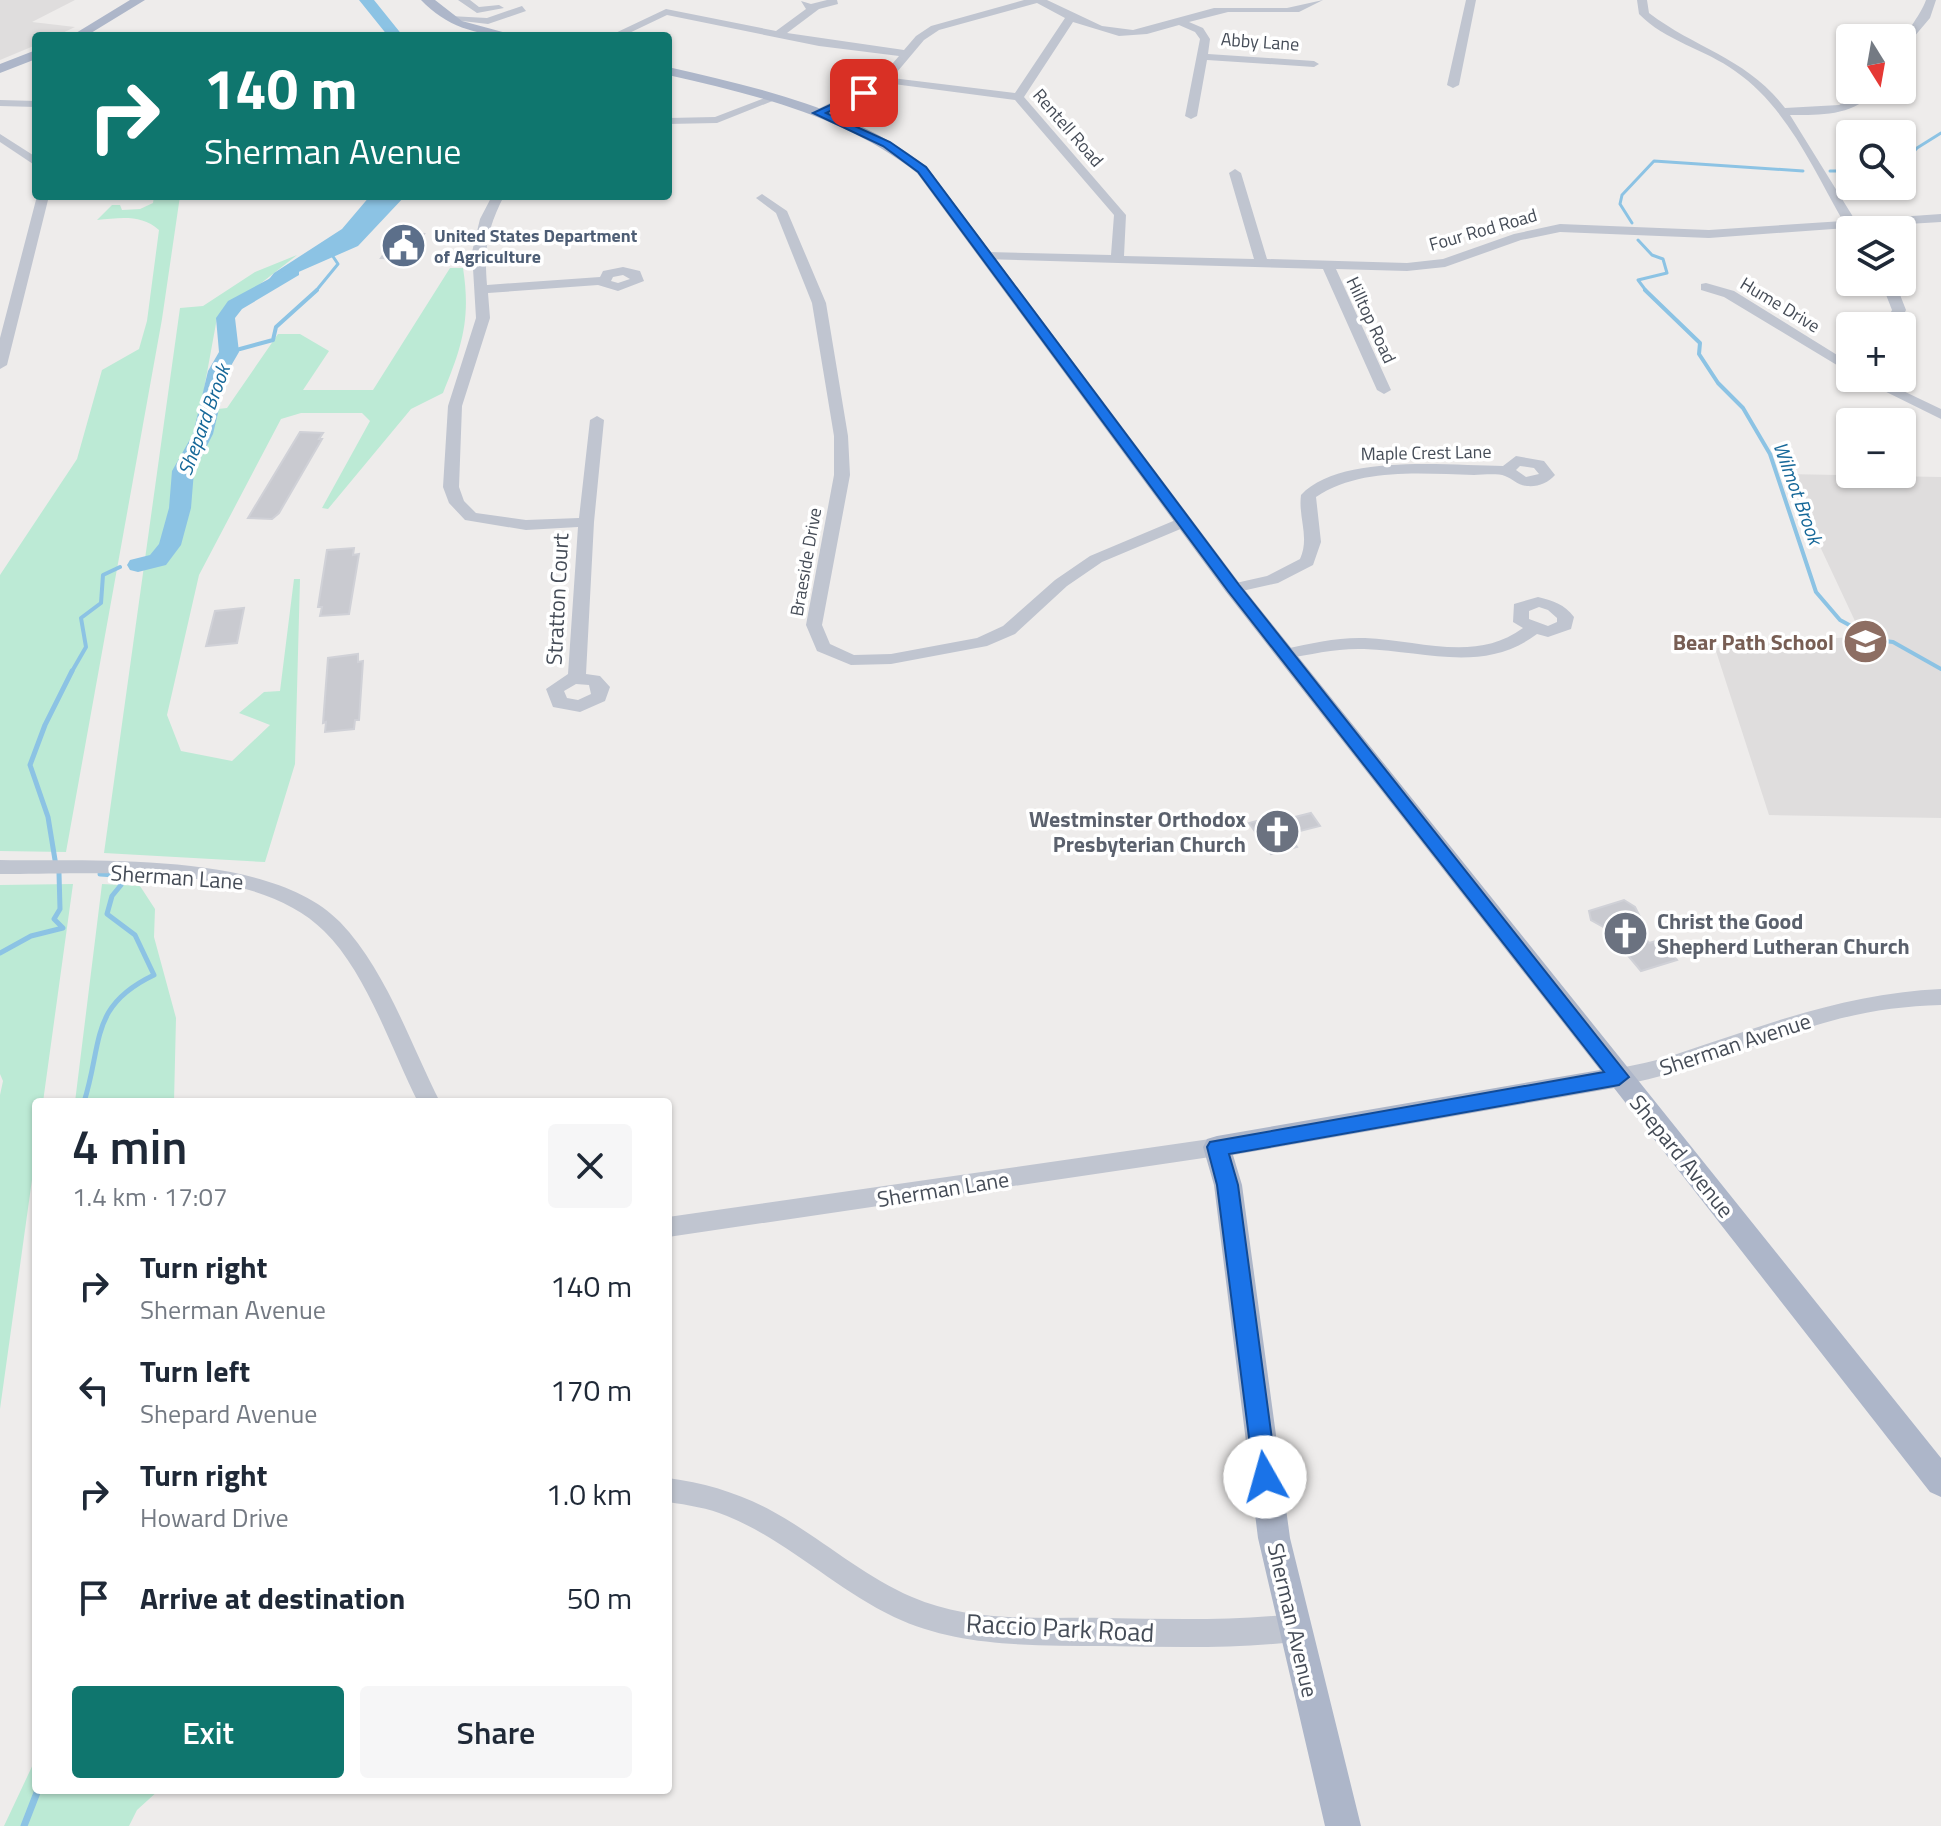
<!DOCTYPE html>
<meta charset="utf-8">
<style>
body{margin:0;font-family:"Titillium Web",sans-serif;background:#f6f6f7;color:#1f2937;height:100vh;display:flex;flex-direction:column;font-size:30px;white-space:nowrap}
*{box-sizing:border-box;margin:0}
p{font-size:26px;color:#747a83}
.icon{flex:none;width:44px;height:44px;fill:none;stroke:currentColor;stroke-width:2;stroke-linecap:round;stroke-linejoin:round}
.map{position:relative;flex:1;overflow:hidden}
.sheet{position:absolute;left:32px;top:1098px;width:640px;height:696px;display:flex;flex-direction:column;background:#fff;border-radius:8px;box-shadow:0 2px 6px #0004}
.sheet>*{flex:none}
.guide{position:absolute;left:32px;top:32px;width:640px;height:168px;border-radius:8px;box-shadow:0 2px 6px #0004;background:#0f766e;color:#fff;overflow:hidden}
.needle{width:52px;rotate:169deg}
.fabs{position:absolute;left:1836px;top:24px;display:grid;gap:16px}
.fabs a{display:grid;place-items:center;width:80px;height:80px;border-radius:8px;background:#fff;box-shadow:0 2px 6px #0004;font-size:40px}
.pin{position:absolute;display:grid;place-items:center;width:68px;height:68px;color:#fff;margin:-34px;border-radius:16px;box-shadow:0 4px 12px #0006}
.me{position:absolute;width:88px;margin:-44px;rotate:353deg;stroke-linejoin:round;filter:drop-shadow(0 0 6px #0008)}
.turn{display:flex;align-items:center;gap:28px;height:168px;padding:0 40px;font-size:36px}
.turn .icon{width:104px;height:104px;stroke-width:2.5}
.turn b{display:block;font-size:56px;line-height:68px}
.round{display:grid;place-items:center;flex:none;width:84px;height:84px;border-radius:8px;background:#f6f6f7}
.headline{display:flex;align-items:center;justify-content:space-between;height:136px;padding:0 40px}
h1{font-size:48px;font-weight:600;line-height:60px}
.button{display:flex;gap:16px;margin-top:auto;padding:16px 40px}
.button a{flex:1;height:92px;border-radius:8px;background:#0f766e;color:#fff;font-size:32px;font-weight:600;line-height:92px;text-align:center}
.button a+a{background:#f6f6f7;color:#1f2937}
ul{padding:0;list-style:none}
li{display:flex;align-items:center;gap:24px;height:104px;padding:0 40px}
li div{flex:1}
li b{display:block;font-size:30px}
li em{font-style:normal}
.map>svg:first-child{display:block}
.education{fill:#dfdddd}
.green{fill:#bcead5}
.water{fill:#8cc3e4}
.lines{fill:none;stroke-linecap:round;stroke-linejoin:round}
.stream-far3{stroke:#8cc3e4;stroke-width:3}
.stream-far2{stroke:#8cc3e4;stroke-width:4}
.stream-far1{stroke:#8cc3e4;stroke-width:5}
.stream{stroke:#8cc3e4;stroke-width:7}
.river{fill:#8cc3e4;fill-rule:evenodd}
.building{fill:#c9cad0;stroke:#d0d1d7;stroke-width:2}
.minor{fill:#c0c5d0;fill-rule:evenodd}
.major{fill:#adb6c9;fill-rule:evenodd}
.route{fill:#1a73e8;stroke:#114b97;stroke-width:2}
.labels{text-anchor:middle;stroke-width:7;stroke-linejoin:round;paint-order:stroke}
.far-street-label{font-size:18px;fill:#454c57;stroke:#fff}
.far-service-label{font-size:18px;font-weight:bold;fill:#4e5e75;stroke:#fff;text-anchor:start}
.far-water-label{font-size:20px;font-style:italic;fill:#166899;stroke:#fff}
.street-label{font-size:22px;fill:#454c57;stroke:#fff}
.education-label{font-size:22px;font-weight:bold;fill:#785e54;stroke:#fff;text-anchor:end}
.worship-label{font-size:22px;font-weight:bold;fill:#5b616d;stroke:#fff;text-anchor:end}
.near-street-label{font-size:26px;fill:#454c57;stroke:#fff}
</style>
<div class="map">
<svg width="1941" height="1826" viewBox="0 0 1941 1826">
<rect width="100%" height="100%" fill="#eeeceb"/>
<path class="education" d="M0,0h75l-43,22 43,5 -19,9h-20v9l-36,15z
M1786,474l155,3v341l-172,-3 -54,-167 147,-12z"/>
<path class="green" d="M154,196h26l-18,123 -96,533 -66,-1v-276l77,-116 25,-89 37,-21 8,-28 12,-91c-18,-16 -39,-12 -62,-10l15,-15h8l2,5 18,-1 13,-6z
M297,255l-80,63 -17,93 27,-3 51,-74h22l29,17 -26,39h70l77,-122h13c8,51 -1,79 -20,125l-32,16 -83,100 -6,-1 48,-87 -8,-8h-61l-20,6 -82,156 -32,140 14,36 51,10 38,-36 -31,-12 25,-21 16,-1 14,-112h6l-5,185 -30,98 -161,-9 76,-545 23,-2 52,-34z
M73,884l-30,218h-7v49l-36,258v-314l3,-14 -3,-7v-189z
M102,884l38,2 15,23 -1,28 22,81 -2,84h-99z
M36,1758v32h123l-22,20 -8,16h-125z"/>
<path class="water" d="M370,196h35l-47,50 -96,42 12,-15 68,-44z"/>
<g class="lines">
<path class="stream-far3" d="M1902,164l15,-16 24,-15
M1830,171h20
M1632,223l-12,-19 2,-9 32,-34 149,10
M1638,240l14,15 11,4 4,14 -29,7 9,12
M315,292l23,-28 -6,-9"/>
<path class="stream-far2" d="M1645,290l55,53 -1,11 19,29 25,25 27,46 46,138 24,28 37,20 16,2 48,27
M229,352l44,-12 3,-13 41,-37
M71,673l15,-26 -5,-29 20,-15 2,-28 17,-8"/>
<path class="stream-far1" d="M56,866l-8,-49 -18,-52 15,-40 27,-54
M0,953l31,-17 32,-8 -9,-9 6,-10 -1,-36
M84,1102c19,-60 5,-96 70,-127l-19,-40 -28,-21 5,-18 9,-11 -6,-10 -15,-1"/>
<path class="stream" d="M24,1826l14,-36"/>
<path class="river" d="M359,0h15l29,36h-15z
M293,266l6,1v8l-57,34 -7,9 4,34 -11,19 -15,63 -19,37 -3,37 -10,37 -15,20 -28,7 -8,-2 -3,-5 3,-5 20,-5 9,-11 10,-36 3,-37 21,-37 15,-63 11,-19 -3,-34 12,-17z"/>
</g>
<path class="building" d="M399,233l25,1 -17,25 -26,-1z
M300,432l23,1 -4,6h3l-43,74 -7,6 -24,-1z
M354,548l-1,7 6,-1 -10,60 -29,2 2,-9h-4l9,-57z
M244,608l-7,35 -31,3 9,-35z
M358,654v8l5,-1 -4,59h-4l-1,9 -29,3 1,-10 -3,1 5,-65z
M1311,813l9,13 -32,8 9,13 -26,7 -22,-31 26,-7 4,5z
M1624,900l11,7 5,10 -10,3 19,23 11,-3 17,20 -36,11 -36,-43 -14,-8 -2,-9z"/>
<g class="lines">
<path class="minor" d="M458,0h12l9,7 20,-2 5,3 -27,5z
M827,0h10l1,4 -19,5 -32,24 117,17 12,-14 15,-10 93,-26h23l55,26 31,4 81,-22h73l36,-8 -24,12h-71l-39,10 14,6 7,11 -2,15 106,7 5,3 -5,3 -107,-7 -10,56 -6,3 -6,-3 15,-77 -5,-7 -16,-7 -32,9 -28,2 -46,-14 -49,75 102,118 -2,41 130,3 -25,-86 6,-4 6,4 26,86 140,4 36,-4 71,-25 46,-10 149,6 134,-9c-30,-53 -57,-115 -108,-150 -30,-22 -70,-30 -96,-57l-2,-14h10l2,13c47,36 98,45 136,95l54,-3 25,-15h12c-22,26 -54,25 -86,25l65,105 86,-6v8l-82,5 1,3h-10v3l-3,-5 -138,10 -149,-6 -39,8 -76,27 -38,4 -71,-2 55,121 -7,4 -7,-4 -54,-121 -341,-10 -1,-3 6,-4 124,3 3,-40 -99,-115 -129,-17 -68,33 -6,-3 2,-2 66,-33 19,-22 -80,-10 -152,-31 -44,21h-14l57,-27 110,22 30,-22 -5,-8 10,3zM1037,3l28,15 -50,75 -123,-15 32,-38 15,-10z
M1466,0h10l-17,85 -6,3 -6,-3z
M1926,0h10l-6,18 -28,33c0,-18 18,-33 24,-51z
M522,6l4,5 -38,13 -43,-5 5,-3 37,2z
M770,96l10,2 -63,25 -49,1v-6l47,-1z
M0,100l36,1v6l-36,-1z
M0,134l36,23v9l-36,-24z
M762,194l25,17 39,92 22,133 2,39 -28,150 8,19 24,11 37,-1 86,-16 26,-12 52,-46 35,-24 88,-37h12v6l-88,37 -35,24 -52,48 -28,12 -96,18 -40,1 -34,-14 -11,-26 28,-150v-39l-22,-133 -36,-90 -20,-15z
M37,196h12l-42,169 -7,4v-31z
M492,196h12c-17,33 -20,53 -17,89l113,-8 3,-6 20,-4 17,4 4,10 -26,10 -20,-6 -110,8 2,25 -28,88 -3,81 5,14 12,12 50,7 53,-2 11,-98 7,-4 7,4 -10,102 -8,152 14,2 10,11 -5,14 -25,11 -27,-5 -7,-18 22,-15 10,-147 -52,3 -61,-10 -16,-17 -6,-16 5,-81 28,-88 -4,-66 8,-33zM623,275l7,4 -12,4 -7,-2 2,-4zM576,684l13,1 2,9 -13,6 -11,-2 -3,-7z
M1881,282h14l11,28 -8,16h-14l8,-16z
M1706,283l28,8 116,72v10l-126,-76 -23,-7v-6z
M1858,378h18l65,31v10z
M1516,456l28,5 11,14c-7,8 -17,12 -28,11 -10,-1 -14,-7 -22,-10 -8,-3 -23,-1 -31,-1 -51,-1 -113,-8 -158,22l5,45 -8,23 -35,18 -45,10 -8,-5 2,-3 40,-9 33,-17c10,-22 -2,-41 1,-64 39,-42 149,-29 202,-29zM1520,466l14,2 5,6 -13,3 -10,-7z
M1538,597c16,4 26,7 36,20l-3,12 -23,8 -11,-3c-53,40 -112,17 -173,15 -27,-1 -52,5 -79,10l-9,-5 9,-5c27,-6 53,-12 80,-11 54,2 111,25 158,-10l-10,-6 1,-18zM1539,607l9,3 9,8v4l-9,4 -19,-7v-8z
M0,860c94,2 270,-10 340,62 46,48 70,121 100,180h-22c-27,-53 -51,-129 -94,-171 -71,-71 -230,-56 -324,-57z
M1941,989v16c-38,1 -74,6 -110,16 -41,10 -191,71 -220,62l-3,-6 3,-6c22,-7 45,-9 66,-17 87,-29 171,-61 264,-65z
M1217,1138l8,3 3,6 -3,6 -8,3 -549,81v-20z
M668,1478c37,5 71,15 104,33 48,26 89,64 140,86 59,26 129,20 192,21 63,1 126,3 189,-4l10,4 4,10 -4,10 -10,4c-63,7 -126,5 -189,4 -71,-1 -144,2 -210,-29 -59,-28 -106,-76 -167,-101 -19,-8 -39,-11 -59,-14z"/>
<path class="major" d="M130,0h15l-59,36h-15z
M421,0h14l27,21 55,15c-38,0 -69,-8 -96,-36z
M36,50v9l-36,14v-9z
M668,67c91,21 184,41 259,100l313,417 701,874v39l-11,-5 -316,-404 -381,67 9,30 48,353 71,288h-36l-67,-288 -44,-353 -11,-38 4,-8 10,-3 383,-66 -374,-478 -309,-419c-72,-57 -161,-78 -249,-98z"/>
</g>
<path class="route" d="M860,91l9,2 -43,20 64,29 36,25 313,418 390,492 -10,8 -390,69 9,31 39,292 -3,7 -9,4 -8,-4 -3,-7 -37,-292 -10,-38 3,-5 394,-70 -376,-481 -310,-419 -35,-26 -70,-33z"/>
<defs>
<symbol id="civic-disc" viewBox="-11 -11 22 22"><circle r="9.5" fill="#5c6f8a" stroke="#fff"/><path d="M-.6-6.5H3V-4.5H.6V-3L4-1V1h2V6H-6V1h2V-1L-.6-3ZM-1.2 2.5V6h2.4V2.5Z" fill="#fff"/></symbol>
<symbol id="school-disc" viewBox="-11 -11 22 22"><circle r="9.5" fill="#8d6e63" stroke="#fff"/><path d="M0-5L7-2L0 1L-7-2ZM-4 1L0 2.5L4 1V4Q0 6-4 4Z" fill="#fff"/></symbol>
<symbol id="church-disc" viewBox="-11 -11 22 22"><circle r="9.5" fill="#6b7280" stroke="#fff"/><path d="M-1.2-6h2.4v3.5h3.3v2.4h-3.3V6h-2.4V-.1h-3.3v-2.4h3.3Z" fill="#fff"/></symbol>
</defs>
<g fill-rule="evenodd">
<use href="#civic-disc" x="378" y="220" width="51" height="51"/>
<use href="#school-disc" x="1840" y="616" width="51" height="51"/>
<use href="#church-disc" x="1252" y="806" width="51" height="51"/>
<use href="#church-disc" x="1600" y="908" width="51" height="51"/>
</g>
<g class="labels">
<g class="far-street-label">
<text transform="translate(1260 42) rotate(4)" y="6">Abby Lane</text>
<text transform="translate(1068 128) rotate(49)" y="6">Rentell Road</text>
<text transform="translate(1483 230) rotate(-16)" y="6">Four Rod Road</text>
<text transform="translate(1780 305) rotate(31)" y="6">Hume Drive</text>
<text transform="translate(1371 320) rotate(65)" y="6">Hilltop Road</text>
<text transform="translate(1426 453) rotate(-1)" y="6">Maple Crest Lane</text>
<text transform="translate(806 562) rotate(-80)" y="6">Braeside Drive</text>
</g>
<g class="far-service-label">
<text x="434" y="242">United States Department<tspan x="434" dy="21">of Agriculture</tspan></text>
</g>
<g class="far-water-label">
<text transform="translate(204 420) rotate(-70)" y="7">Shepard Brook</text>
<text transform="translate(1798 493) rotate(70)" y="7">Wilmot Brook</text>
</g>
<g class="street-label">
<text transform="translate(557 599) rotate(-87)" y="8">Stratton Court</text>
<text transform="translate(177 877) rotate(4)" y="8">Sherman Lane</text>
<text transform="translate(1735 1044) rotate(-18)" y="8">Sherman Avenue</text>
<text transform="translate(1682 1156) rotate(51)" y="8">Shepard Avenue</text>
<text transform="translate(943 1189) rotate(-9)" y="8">Sherman Lane</text>
<text transform="translate(1293 1620) rotate(77)" y="8">Sherman Avenue</text>
</g>
<g class="education-label">
<text x="1834" y="650">Bear Path School</text>
</g>
<g class="worship-label">
<text x="1246" y="827">Westminster Orthodox<tspan x="1246" dy="25">Presbyterian Church</tspan></text>
<text x="1657" y="929" text-anchor="start">Christ the Good<tspan x="1657" dy="25">Shepherd Lutheran Church</tspan></text>
</g>
<g class="near-street-label">
<text transform="translate(1060 1628) rotate(3)" y="9">Raccio Park Road</text>
</g>
</g>
</svg>
<div class="fabs">
<a><svg class="needle" viewBox="-14 -14 28 28"><path d="M0-13l5 13h-10z" fill="#e53935"/><path d="M0 13l5-13h-10z" fill="#747a83"/></svg></a>
<a><svg class="icon" aria-label="search" viewBox="0 0 24 24"><circle cx="10" cy="10" r="6"/><path d="M15 15l6 6"/></svg></a>
<a><svg class="icon" aria-label="layers" viewBox="0 0 24 24"><path d="M12 4l9 5-9 5-9-5zM3 14l9 5 9-5"/></svg></a>
<a>+</a>
<a>−</a>
</div>
<div class="pin" style="left:864px;top:93px;background:#d93025"><svg class="icon" aria-label="arrive" viewBox="0 0 24 24"><path d="M6 21V4h12l-3 4 3 4H6"/></svg></div>
<svg class="me" style="left:1265px;top:1477px" viewBox="-20 -20 40 40"><circle r="19" fill="#fff"/><path d="M0-13L10 11 0 6-10 11z" fill="#1a73e8"/></svg>
<div class="guide">
<div class="turn"><svg class="icon" aria-label="right" viewBox="0 0 24 24"><path d="M7 20v-9h11M14 6l5 5-5 5"/></svg><div><b>140 m</b>Sherman Avenue</div></div>
</div>
<section class="sheet">
<div class="headline"><div><h1>4 min</h1><p>1.4 km · 17:07</p></div><a class="round"><svg class="icon" aria-label="close" viewBox="0 0 24 24"><path d="M6 6l12 12M18 6L6 18"/></svg></a></div>
<ul>
<li><svg class="icon" aria-label="right" viewBox="0 0 24 24"><path d="M7 20v-9h11M14 6l5 5-5 5"/></svg><div><b>Turn right</b><p>Sherman Avenue</p></div><em>140 m</em></li>
<li><svg class="icon" aria-label="left" viewBox="0 0 24 24"><path d="M17 20v-9H6M10 6l-5 5 5 5"/></svg><div><b>Turn left</b><p>Shepard Avenue</p></div><em>170 m</em></li>
<li><svg class="icon" aria-label="right" viewBox="0 0 24 24"><path d="M7 20v-9h11M14 6l5 5-5 5"/></svg><div><b>Turn right</b><p>Howard Drive</p></div><em>1.0 km</em></li>
<li><svg class="icon" aria-label="arrive" viewBox="0 0 24 24"><path d="M6 21V4h12l-3 4 3 4H6"/></svg><div><b>Arrive at destination</b></div><em>50 m</em></li>
</ul>
<div class="button"><a>Exit</a><a>Share</a></div>
</section>
</div>
